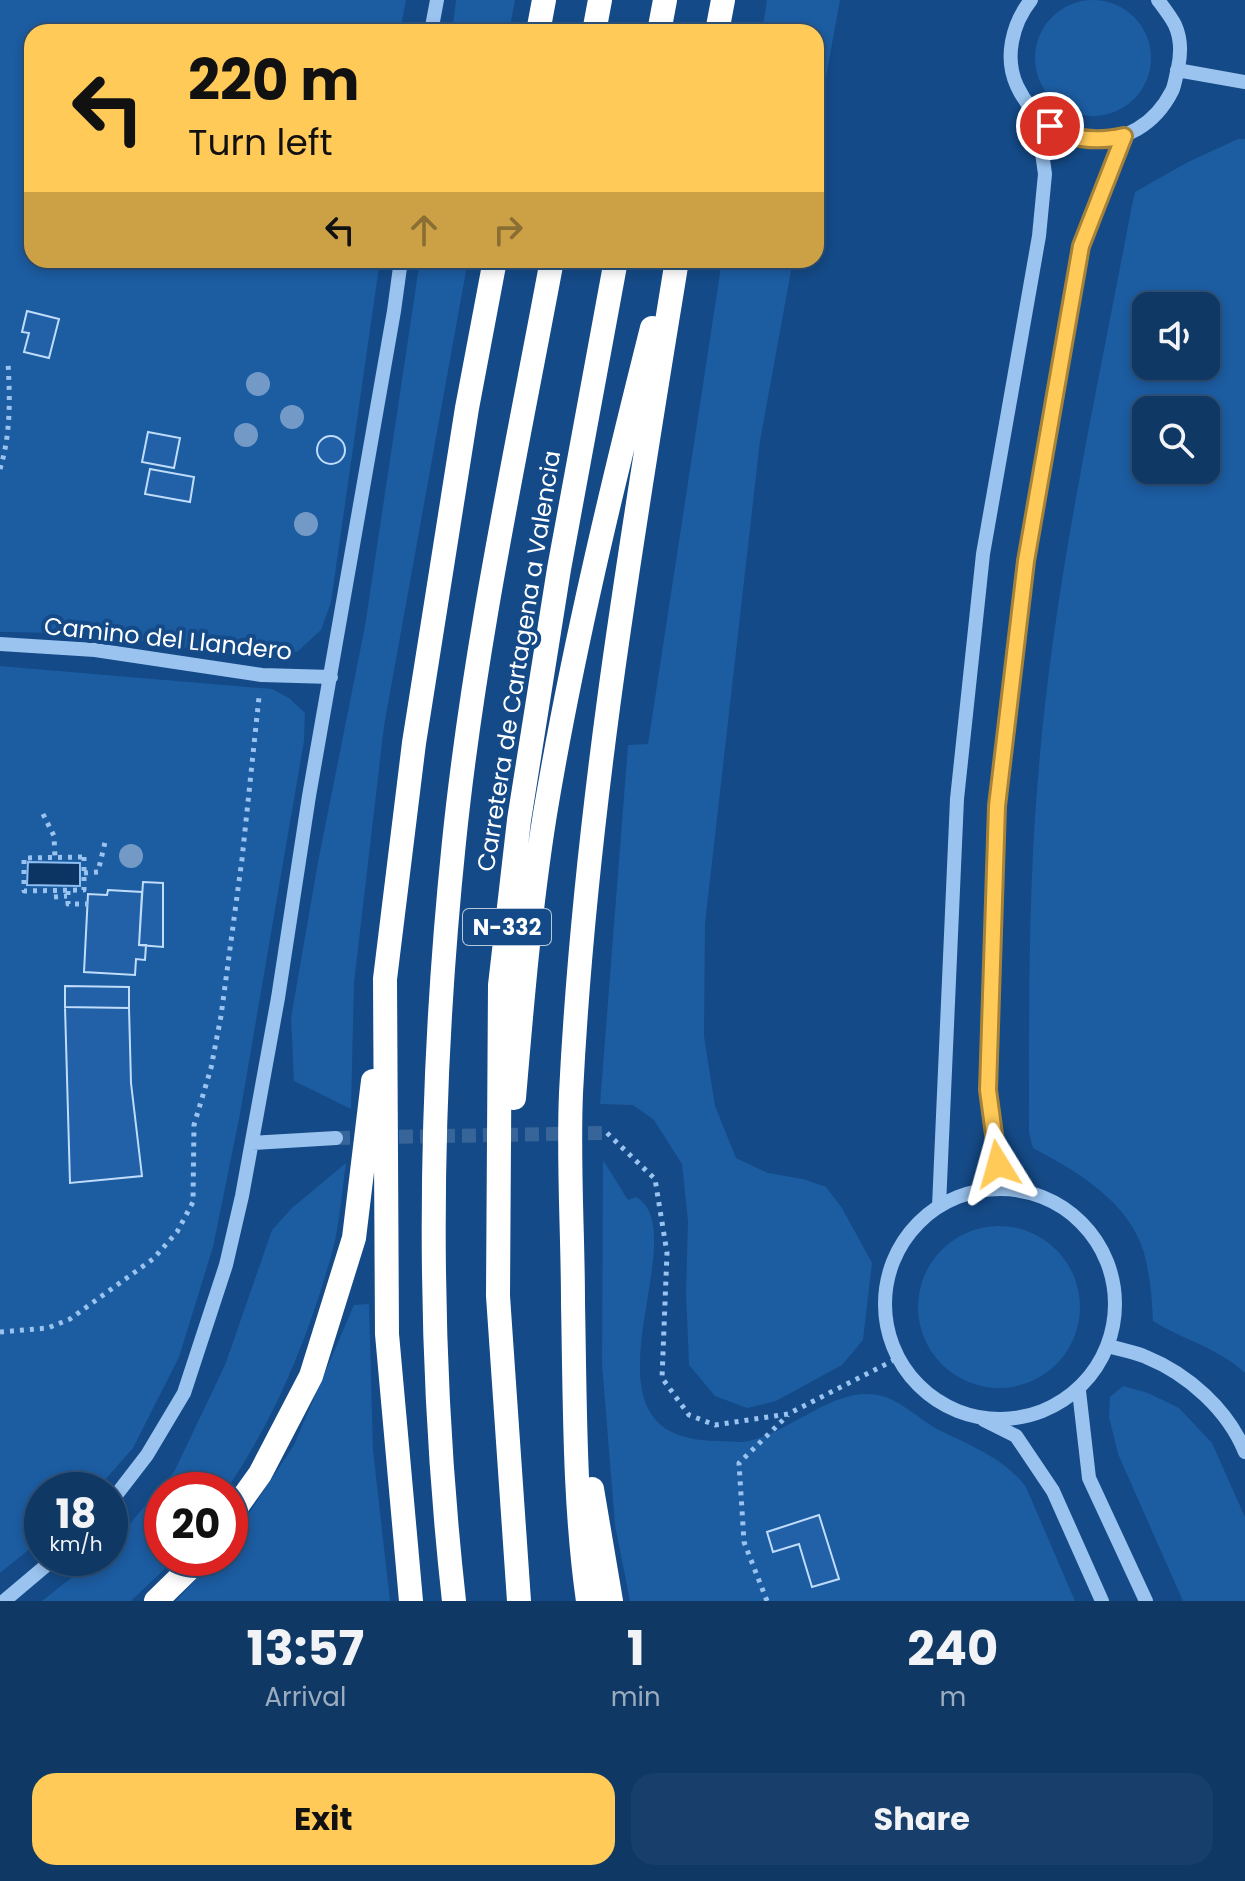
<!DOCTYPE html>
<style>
body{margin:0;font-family:Poppins,sans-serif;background:#183f6b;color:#f1f3f6;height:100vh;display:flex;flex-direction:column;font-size:30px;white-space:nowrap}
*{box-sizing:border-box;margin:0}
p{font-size:26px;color:#9bacbf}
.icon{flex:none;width:44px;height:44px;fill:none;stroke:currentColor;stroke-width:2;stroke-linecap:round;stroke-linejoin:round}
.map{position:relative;height:1601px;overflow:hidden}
.details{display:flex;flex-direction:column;background:#0f3865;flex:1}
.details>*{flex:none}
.top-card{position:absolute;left:24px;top:24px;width:800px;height:244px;border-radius:24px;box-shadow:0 4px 12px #0003,0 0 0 2px #2f5279;background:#ffca58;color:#111;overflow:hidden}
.controls{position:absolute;left:1132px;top:292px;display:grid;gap:16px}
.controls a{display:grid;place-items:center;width:88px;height:88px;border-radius:16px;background:#0f3865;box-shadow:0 4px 12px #0003,0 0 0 2px #2f5279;font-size:40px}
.speed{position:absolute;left:24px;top:1472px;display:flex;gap:16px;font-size:40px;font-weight:700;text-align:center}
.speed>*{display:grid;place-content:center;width:104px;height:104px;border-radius:50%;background:#0f3865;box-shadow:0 4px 12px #0003,0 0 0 2px #2f5279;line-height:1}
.speed small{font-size:20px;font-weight:400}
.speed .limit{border:12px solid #d22;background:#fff;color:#111}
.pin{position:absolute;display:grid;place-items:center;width:68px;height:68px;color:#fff;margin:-34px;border:4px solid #fff;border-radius:50%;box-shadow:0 2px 8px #0007}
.me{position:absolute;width:88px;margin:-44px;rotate:352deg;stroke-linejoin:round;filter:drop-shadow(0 0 6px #0008)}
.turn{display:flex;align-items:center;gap:28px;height:168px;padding:0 32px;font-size:36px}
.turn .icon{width:104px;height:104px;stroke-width:2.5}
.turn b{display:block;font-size:56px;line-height:68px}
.lanes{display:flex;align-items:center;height:76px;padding:0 32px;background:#0003;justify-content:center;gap:40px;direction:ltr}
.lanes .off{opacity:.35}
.eta{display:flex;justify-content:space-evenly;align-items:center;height:136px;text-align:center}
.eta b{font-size:48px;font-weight:700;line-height:56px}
.cta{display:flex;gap:16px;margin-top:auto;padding:16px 32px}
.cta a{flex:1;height:92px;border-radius:24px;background:#ffca58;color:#111;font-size:32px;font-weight:700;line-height:92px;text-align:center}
.cta a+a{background:#183f6b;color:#f1f3f6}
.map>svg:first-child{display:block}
.green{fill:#1c5ca1;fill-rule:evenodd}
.water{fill:#0d3564;stroke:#8cbef2;stroke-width:2}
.building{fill:#2261a7;stroke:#c0dcfb;stroke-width:2}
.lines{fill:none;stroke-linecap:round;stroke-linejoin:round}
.minor-tunnel{stroke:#376599;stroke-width:14;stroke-dasharray:14 7;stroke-linecap:butt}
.path{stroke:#9ac3ef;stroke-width:5;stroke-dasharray:4 6;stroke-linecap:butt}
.minor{stroke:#9ac3ef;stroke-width:14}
.highway{stroke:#fff;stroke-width:24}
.tree{fill:#739ac7}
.route-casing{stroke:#a68339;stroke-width:20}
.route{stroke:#ffca58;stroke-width:14}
.labels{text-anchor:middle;stroke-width:8;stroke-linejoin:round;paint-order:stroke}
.shield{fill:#144a87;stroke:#b8c9db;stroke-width:2}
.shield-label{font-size:22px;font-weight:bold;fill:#fff}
.street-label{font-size:24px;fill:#fff;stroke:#144a87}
</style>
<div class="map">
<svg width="1245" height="1601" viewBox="0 0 1245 1601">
<rect width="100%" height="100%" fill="#144a87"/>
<path class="green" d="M1035 58a58 58 0 1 1 116 0a58 58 0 1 1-116 0Z
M0,0h406l-6,32h-368v228h348l-49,342 -10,28 -23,21 -23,10 -140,-21 -70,-7 -65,-1z
M456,0h59l-6,32h-57z
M767,0h73l-24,132v-100h-54z
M1238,139h7v1234c-27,-25 -61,-33 -92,-52 -1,-23 -3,-46 -9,-68 -15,-52 -68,-82 -111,-105l-4,-15c0,-123 -1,-245 10,-368 16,-188 58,-374 93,-560l3,-13 53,-30zM1146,306h60v60h-60zM1146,410h60v60h-60z
M420,260h48l-84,466 -30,257 -3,126 -57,-28 -3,-63 27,-156 47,-236z
M722,260h71l-33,181 -55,483 -1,112 11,70 21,52 32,15 35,6 23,8 16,21 30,55 -9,77 -21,25 -66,36 -29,7 -32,-12 -26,-31 -3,-72 2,-72 -6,-57 -28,-44 -21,-15 -33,-1 28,-359 20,-1z
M0,666l272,23 17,9 16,15 -1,28 -64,373 -27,133 -34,110 -46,91 -37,42h-54v49l-42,34z
M603,1160l25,40 8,-3c56,32 -43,196 36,235 13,7 33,9 47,9 10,0 21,2 30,0 44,-10 84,-54 129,-46 24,5 42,26 63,36 31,15 64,28 85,56l49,114h-445l-15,-76 -13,-161z
M346,1163c-4,28 -6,58 -13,86 -23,84 -57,169 -107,241h-64v68h14l-45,43h-89l54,-43h14v-11l64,-75 51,-107 47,-135 20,-22z
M918 1307a81 81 0 1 1 162 0a81 81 0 1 1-162 0Z
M369,1304l4,146 17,151h-214l39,-43h15v-16l64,-97 60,-140z
M1123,1386l25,7 31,15 33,35 33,74v84h-62l-65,-147 -9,-37 1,-20z"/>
<path class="water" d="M28,862l52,1v23l-53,-1z"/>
<path class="building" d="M27,311l32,8 -10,39 -25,-6 5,-19 -7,-1z
M148,432l32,6 -6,30 -32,-6z
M317 450a14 14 0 1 1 28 0a14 14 0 1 1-28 0Z
M150,469l44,8 -4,25 -45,-8z
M143,882l20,1v64l-24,-2z
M108,890l34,2 -3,53h7l-1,15 -9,-1 -1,16 -51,-3 4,-78 19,1z
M65,986l64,1v21l-64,-1z
M65,1007l64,1 2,75 11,93 -72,7z
M819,1515l20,64 -27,8 -13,-43 -26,8 -6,-20z"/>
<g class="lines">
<path class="minor-tunnel" d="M336,1138l271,-5"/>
<path class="path" d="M0,469c11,-36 10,-70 8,-107
M43,814l11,22 1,22
M84,857v33l-60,1v-33z
M84,873l14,-1 8,-34
M68,891v13h20
M54,897l13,-1
M607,1133l48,46 12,74 -5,125 27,37 26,10 73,-11 110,-56
M0,1332l48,-4 22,-9 83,-60 24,-27 16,-30 1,-77 17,-57 10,-52 21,-157 17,-162
M767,1601l-23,-59 -5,-79 49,-48"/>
<path class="minor" d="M1031,0c-19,24 -27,58 -14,86 32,68 120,74 155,5 3,-6 4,-16 6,-23 3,-14 3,-30 -3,-43 -4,-8 -11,-17 -17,-25
M431,32l6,-32
M1177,70l68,12
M0,644l95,6 167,25 69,2
M252,1143l84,-5
M1001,1188l-13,-98 9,-284 29,-245 55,-315 43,-110
M885 1304a115 115 0 1 1 230 0a115 115 0 1 1-230 0Z
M939,1206l18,-407 26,-245 56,-318 6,-62 -8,-57
M1109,1346c12,4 26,6 37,11 42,17 82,53 99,95
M1079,1391l10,87 57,123
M984,1420l32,16 37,55 49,110
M110,1503l37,-48 37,-62 42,-128 16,-69 36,-198 31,-202 85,-485 7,-51
M4,1601l51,-43"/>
<path class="highway" d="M538,32l6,-32
M594,32l6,-32
M659,32l6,-32
M717,32l6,-32
M514,1098c8,-95 16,-190 31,-284 27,-162 67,-327 107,-486
M592,1489l19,112
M230,1516l30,-42 51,-98 43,-138 19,-157
M156,1601l44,-43
M411,1601l-24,-267 -2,-355 29,-236 53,-335 28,-148
M454,1601c-28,-252 -26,-507 0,-759 20,-195 62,-389 98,-582
M519,1601l-21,-305 2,-311 19,-165 40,-251 57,-309
M588,1601c-14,-98 -13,-199 -15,-298 0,-69 -5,-140 -2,-210 14,-280 61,-556 106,-833"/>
</g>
<g class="tree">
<circle cx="258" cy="384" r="12"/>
<circle cx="292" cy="417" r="12"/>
<circle cx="246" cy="435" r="12"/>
<circle cx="306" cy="524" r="12"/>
<circle cx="131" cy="856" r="12"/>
</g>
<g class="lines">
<defs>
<path id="route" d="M998,1164l-10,-74 9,-284 29,-245 55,-315 43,-110c-26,6 -51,5 -74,-10"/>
</defs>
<use href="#route" class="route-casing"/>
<use href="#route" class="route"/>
</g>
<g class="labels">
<rect class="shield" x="463" y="909" width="88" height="36" rx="6"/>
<g class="shield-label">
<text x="507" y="935">N-332</text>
</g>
<g class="street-label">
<text transform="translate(168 639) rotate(6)" y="8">Camino del Llandero</text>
<text transform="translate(519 661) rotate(-81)" y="8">Carretera de Cartagena a Valencia</text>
</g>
</g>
</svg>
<div class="controls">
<a><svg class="icon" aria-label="sound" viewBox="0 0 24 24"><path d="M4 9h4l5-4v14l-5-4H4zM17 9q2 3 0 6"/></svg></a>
<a><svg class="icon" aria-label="search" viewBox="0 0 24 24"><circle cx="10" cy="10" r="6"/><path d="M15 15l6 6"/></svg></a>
</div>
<div class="speed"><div>18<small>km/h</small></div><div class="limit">20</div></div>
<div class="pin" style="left:1050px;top:126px;background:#d93025"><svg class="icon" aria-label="arrive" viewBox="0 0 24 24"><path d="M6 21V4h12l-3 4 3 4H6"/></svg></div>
<svg class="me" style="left:998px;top:1164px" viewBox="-20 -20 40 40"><path d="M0-17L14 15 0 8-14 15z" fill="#ffca58" stroke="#fff" stroke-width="4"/></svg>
<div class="top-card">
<div class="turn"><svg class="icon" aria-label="left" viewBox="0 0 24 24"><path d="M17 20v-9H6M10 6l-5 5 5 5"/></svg><div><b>220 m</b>Turn left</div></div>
<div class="lanes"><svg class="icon" aria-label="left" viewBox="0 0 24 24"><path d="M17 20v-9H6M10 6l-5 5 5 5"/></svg><svg class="icon off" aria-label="ahead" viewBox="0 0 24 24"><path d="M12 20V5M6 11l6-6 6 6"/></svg><svg class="icon off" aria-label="right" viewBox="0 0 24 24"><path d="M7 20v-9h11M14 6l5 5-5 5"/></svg></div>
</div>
</div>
<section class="details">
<div class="eta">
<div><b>13:57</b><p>Arrival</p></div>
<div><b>1</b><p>min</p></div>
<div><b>240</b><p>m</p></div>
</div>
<div class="cta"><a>Exit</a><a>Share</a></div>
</section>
